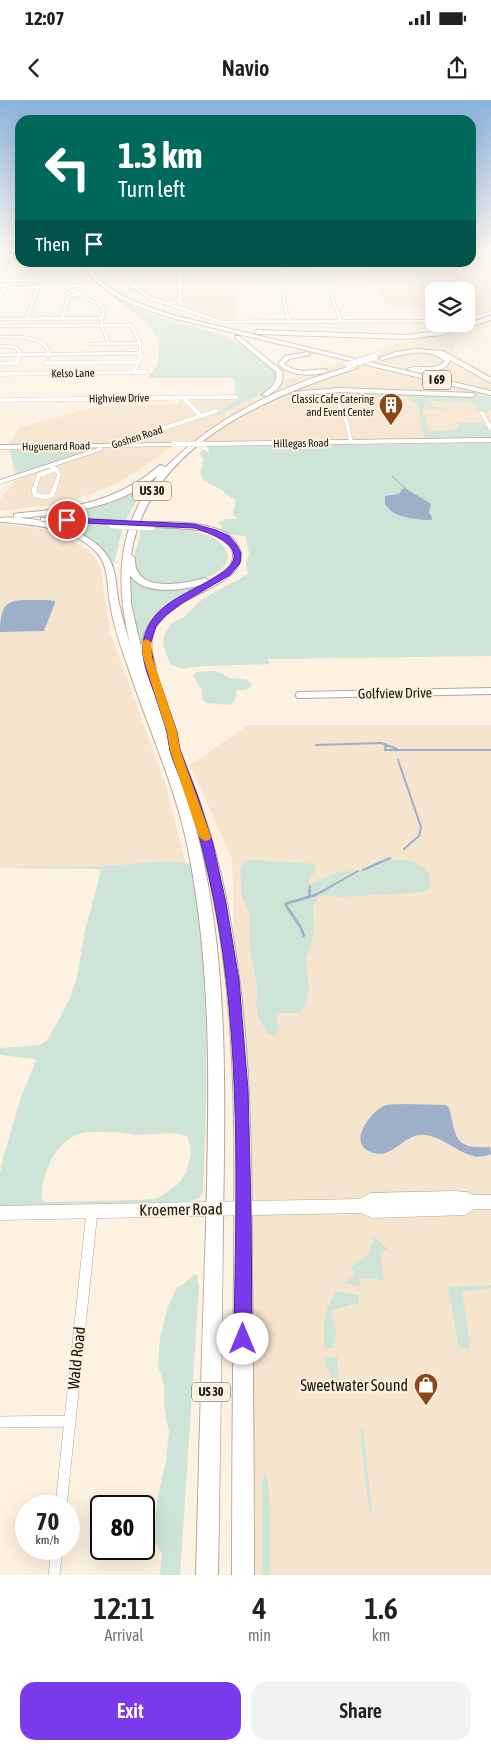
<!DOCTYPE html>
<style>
body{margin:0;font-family:"Asap Condensed",sans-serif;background:#f2f2f2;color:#202124;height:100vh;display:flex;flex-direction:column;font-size:19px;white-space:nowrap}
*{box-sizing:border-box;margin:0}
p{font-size:16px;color:#757577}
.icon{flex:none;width:28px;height:28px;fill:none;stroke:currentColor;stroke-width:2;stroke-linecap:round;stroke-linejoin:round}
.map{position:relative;height:1475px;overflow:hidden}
.drawer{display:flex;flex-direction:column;background:#fff;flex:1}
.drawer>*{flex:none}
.banner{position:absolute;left:15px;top:15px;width:461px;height:152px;border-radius:15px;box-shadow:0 5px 20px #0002;background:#00695c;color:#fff;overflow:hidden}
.fabs{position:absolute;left:425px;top:182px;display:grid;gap:10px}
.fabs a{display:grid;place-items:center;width:50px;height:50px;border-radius:10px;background:#fff;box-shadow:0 5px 20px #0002;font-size:25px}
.speed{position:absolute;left:15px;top:1395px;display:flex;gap:10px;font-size:25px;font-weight:700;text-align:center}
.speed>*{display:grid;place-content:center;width:65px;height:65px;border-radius:50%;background:#fff;box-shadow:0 5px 20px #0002;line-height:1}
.speed small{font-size:12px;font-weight:400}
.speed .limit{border:2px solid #111;border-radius:8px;background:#fff;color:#111}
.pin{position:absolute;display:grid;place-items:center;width:42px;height:42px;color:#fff;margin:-21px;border:2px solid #fff;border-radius:50%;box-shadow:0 1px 5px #0007}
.me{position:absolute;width:55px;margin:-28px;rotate:0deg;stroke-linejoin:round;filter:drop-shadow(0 0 4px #0008)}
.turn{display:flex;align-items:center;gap:18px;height:105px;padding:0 20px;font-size:22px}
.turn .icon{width:65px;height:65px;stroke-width:2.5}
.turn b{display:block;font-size:35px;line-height:42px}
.then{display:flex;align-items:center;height:48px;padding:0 20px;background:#0003;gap:10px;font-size:19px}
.eta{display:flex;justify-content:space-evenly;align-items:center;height:85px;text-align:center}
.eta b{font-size:30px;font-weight:600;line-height:35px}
.action{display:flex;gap:10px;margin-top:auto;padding:10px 20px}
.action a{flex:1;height:58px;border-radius:15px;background:#7c3aed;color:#fff;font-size:20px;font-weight:600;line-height:58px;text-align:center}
.action a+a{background:#f2f2f2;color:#202124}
.status{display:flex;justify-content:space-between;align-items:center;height:35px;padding:0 25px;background:#fff;direction:ltr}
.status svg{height:14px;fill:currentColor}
header{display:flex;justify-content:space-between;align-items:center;height:65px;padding:0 20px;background:#fff;font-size:22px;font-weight:600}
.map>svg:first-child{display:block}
.built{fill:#f5e4ce}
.green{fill:#cee4d6;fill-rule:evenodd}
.water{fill:#9dafc9}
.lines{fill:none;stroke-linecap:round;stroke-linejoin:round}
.stream-far2{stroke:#9dafc9;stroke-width:1}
.stream-far1{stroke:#9dafc9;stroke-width:2}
.stream{stroke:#9dafc9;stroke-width:2.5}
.street-far4-casing{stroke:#b4a99a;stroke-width:4}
.street-far3-casing{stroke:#b4a99a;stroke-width:4.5}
.street-far2-casing{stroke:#b4a99a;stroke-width:5.5}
.street-far1-casing{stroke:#b4a99a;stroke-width:8}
.street-casing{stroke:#b4a99a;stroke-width:12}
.secondary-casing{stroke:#b4a99a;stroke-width:1}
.highway-casing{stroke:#b4a99a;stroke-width:2}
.street-far4{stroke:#fff;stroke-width:3}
.street-far3{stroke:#fff;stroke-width:4}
.street-far2{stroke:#fff;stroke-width:5}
.street-far1{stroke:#fff;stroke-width:6}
.street{stroke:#fff;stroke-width:11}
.secondary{fill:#fff;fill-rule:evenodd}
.highway{fill:#fff;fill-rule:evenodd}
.secondary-bridge-casing{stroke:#b4a99a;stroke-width:6;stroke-linecap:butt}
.highway-bridge-far1-casing{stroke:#b4a99a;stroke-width:8;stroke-linecap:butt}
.highway-bridge-casing{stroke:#b4a99a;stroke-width:9;stroke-linecap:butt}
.secondary-bridge{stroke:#fff;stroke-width:5.5}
.highway-bridge-far1{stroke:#fff;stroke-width:7}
.highway-bridge{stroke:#fff;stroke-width:9}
.route{fill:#7c3aed;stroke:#51269a}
.slow{fill:#f59e0b}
.labels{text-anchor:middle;stroke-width:4;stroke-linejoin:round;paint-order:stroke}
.far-street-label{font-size:11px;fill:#19150f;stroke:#fdf1e1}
.far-poi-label{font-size:11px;fill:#19150f;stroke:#fdf1e1;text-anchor:end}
.shield{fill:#fdf1e1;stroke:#5d574e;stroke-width:1}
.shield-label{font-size:12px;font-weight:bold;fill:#19150f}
.street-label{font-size:14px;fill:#19150f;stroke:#fdf1e1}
.near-street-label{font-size:16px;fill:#19150f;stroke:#fdf1e1}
.near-poi-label{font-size:16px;fill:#19150f;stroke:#fdf1e1;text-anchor:end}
</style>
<div class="status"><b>12:07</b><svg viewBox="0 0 49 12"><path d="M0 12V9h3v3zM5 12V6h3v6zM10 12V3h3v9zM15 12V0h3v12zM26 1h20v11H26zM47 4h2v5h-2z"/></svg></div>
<header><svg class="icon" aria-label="back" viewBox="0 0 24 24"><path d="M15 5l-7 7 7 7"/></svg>Navio<svg class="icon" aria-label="share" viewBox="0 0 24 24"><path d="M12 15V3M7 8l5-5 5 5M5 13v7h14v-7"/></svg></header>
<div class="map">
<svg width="491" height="1475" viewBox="0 0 491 1475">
<rect width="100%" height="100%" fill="#fdf1e1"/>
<path class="built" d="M471,153h20v71l-34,16 -3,9 4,6 33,20v67l-318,3 -37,27 -24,14 -46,17 -66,8v-12l16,-19 -8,-36 12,-17 75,-20 83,-3 1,-8 54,-2 30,-7 191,-61 -1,-2h13v-33h-32v15l-47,1 -21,-44 105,-1z
M101,163h131l4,60 -91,-25 -30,-17z
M0,424l43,5 20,7 23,12 10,10 5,12 9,62 56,154 20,78 -186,4z
M248,625h243v850h-242l-4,-359 -13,-357 -42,-94z"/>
<path class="green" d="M227,163h69l23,7 -40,-2 2,8 -52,-2z
M116,200h4l28,13 79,23 45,32 4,5 -1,9 -8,9 -51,25 -1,-2 17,-11 4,-5 -2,-20h-86l10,-14 1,-24 -14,-19z
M340,291l151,6v13h-3l1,2 -14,-2 1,-3 -4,-5 -37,-1 -5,-3 -6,10h3l2,-6 8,2h-4l-1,2 15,3v1l-19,-2 -6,2 1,5h12l-9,1 2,15h19l10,-2 1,-6h25l8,10v6h-65l-4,-10 -4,-24 -12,-6 -1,-1h6c-9,-4 -29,-5 -36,1l-6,-5 -44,-1 -49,9 19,-6z
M491,342v214l-223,3 1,5 -67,2 -20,3 -12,-5 -7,-19 1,-9 7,-12 13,-7 20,-19 44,-24 -2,-10 3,-12 -4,-16 -17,-2 -8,-4 3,-4 -5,-2 8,-5h11l-4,-6 3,-12 -16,-12 -17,-9 -2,-8 2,-13 -3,-4 1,-5h4l4,4 -1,-9z
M92,346l5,2 -80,27 -7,-27z
M146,384l-21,37 -101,-4 63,-11z
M44,423l79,3 -10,43 -24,-29z
M140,427c20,1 41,1 60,6 8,2 17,6 23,13 26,30 -63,52 -84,28 -13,-14 4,-33 1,-47z
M130,472l25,15 52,-4c-31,17 -73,34 -63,77 -8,-29 -16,-57 -14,-88z
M215,571l6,2 9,5 18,2 4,5 -6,5h-9l-3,12 -5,3 -23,-2 -4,-5v-8l-9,-14 3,-4z
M391,759c19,2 44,3 38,29l-6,4 -83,5 -21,-2 -6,11 1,28 -8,26 3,28 -5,18 -4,7h-22l-2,4 2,11 -2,8 -9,-3 -8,-15 -3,-14 2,-12 -8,-43v-34l-8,-18 -2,-28 6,-8 12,-1 56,4 2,5 -8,13 3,2 28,-12 21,-1 19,-11z
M171,761l20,3c19,109 17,217 12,328l-4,6 -13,5 -186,5v-35l3,-15 18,-61 15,-36 -2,-2 -34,-4v-7l40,-3 7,-5 11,-19 12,-23 7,-21 8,-46 16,-60 -2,-2 -99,-1 104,-2zM116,1032l21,3 38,-2 12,3 3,8 1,9 -5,20 -9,12 -19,13 -17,2 -96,2 -3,-2c-2,-23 11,-53 32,-64 12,-6 29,-3 42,-4z
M374,1137l15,13 -9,1 4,29 -23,-2 -1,8 -17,-3 12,-8 -4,-8 17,-12z
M197,1174l2,13 -19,288h-20l2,-21 -8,-13 3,-40 9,-40 3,-29 -5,-27v-20l-6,-19 2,-27 7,-30 10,-22c9,-3 12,-10 20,-13z
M491,1185v3l-29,4 9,57 -12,-2 -11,-60z
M336,1191l23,4 -1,8 -27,7 6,26 -4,2 2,9 -11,2c-1,-21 0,-40 12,-58z
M337,1256l2,30c-8,-8 -13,-17 -14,-28z
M360,1329h3l9,83h-3z
M266,1370c6,35 3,70 4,105h-8v-93z"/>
<path class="water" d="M405,388l26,16 -2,9 2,2 1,5c-8,1 -31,-3 -38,-7 -4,-2 -5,-5 -9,-8v-9l14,-2 3,-5z
M47,500l8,1v2l-11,28 -44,1c0,-39 16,-31 47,-32z
M405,1004l41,1 3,3c8,29 3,41 41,39l1,7c-24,11 -42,-16 -65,-19 -22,-3 -32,24 -52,18 -28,-7 -6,-38 8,-46 6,-4 16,-2 23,-3z"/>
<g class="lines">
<path class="stream-far2" d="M392,376l14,13"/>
<path class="stream-far1" d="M386,644l-1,6h106
M316,645l65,-2 16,6
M398,660l23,67 -2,9 -15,13
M363,770l27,-12
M309,792l1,-6
M321,792l37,-21"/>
<path class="stream" d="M309,797l1,-6
M304,836l-3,-8 -16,-24 30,-9 8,-4"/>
<defs>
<path id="street-far4" d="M0,158h20
M0,162l9,8 -6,11
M56,162l5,23 43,22 -3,18 8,18
M319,162l22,60
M130,171v13l20,14 72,24 212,-1
M0,181l60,-1
M64,187l17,-2
M0,197l3,-7 4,-2 32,-1
M168,205l12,-5 1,-38
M62,218l6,-21 12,-4
M0,219l102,-1
M26,219l14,-36
M466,220l25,-7
M289,222l-10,-43 46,-1
M0,226l131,-1 9,18v13
M0,237c16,0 38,-2 48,12v7
M91,244l49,-1
M0,246l15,1 5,5 -1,4
M0,255l141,-2"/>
<path id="street-far3" d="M46,263l94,-1
M0,264l17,-1 2,-8
M134,272l7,-17
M0,274l146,-2
M334,294l13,29 4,19
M182,297l19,19
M0,300l237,-3
M482,313l9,16
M112,345l104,-34
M50,366l6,3
M34,390l5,-15 17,-6
M54,390l5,-15 -3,-6"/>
<path id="street-far2" d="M34,389l1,6 11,2 6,-2 2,-6"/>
<path id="street-far1" d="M299,595l192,-4"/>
<path id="street" d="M0,1322l70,-1
M61,1406l31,-295
M54,1475l3,-26"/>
<path id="secondary" d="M491,338v4l-287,4 -3,-2 3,-2z
M176,343l1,1 -3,2 -174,3v-4z
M101,347l3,2 -1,1 -103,34v-4z
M454,1091l13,1 6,3h18v14h-17l-9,6 -93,3 -11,-5 -361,7v-14l360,-7 11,-6z"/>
<path id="highway" d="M487,153h4v4h-2z
M81,162h5c18,32 57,43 90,54l315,75v4l-319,-77c-34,-11 -73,-22 -91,-56z
M491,216v4l-50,15 -36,4 -148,-5 -3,-2 3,-2 148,5 36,-4z
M235,236h4l43,35c3,13 -5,19 -15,25l-5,-1c8,-7 16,-11 14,-23l-41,-34z
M416,249l27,2 48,27v5l-41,-23 -3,6c-10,7 -29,9 -40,3 12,-6 26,4 38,-8 -18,-15 -42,-7 -63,-1l-3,-2 17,-6z
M308,252l2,3 -21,4 -5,5 9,5 9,2 24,-2 2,3c-17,4 -37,5 -50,-8l7,-8z
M355,265l2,3c-93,30 -209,78 -226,187l4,3c-2,36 48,26 70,20l4,3c11,-6 26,-14 24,-28 -5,-30 -65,-23 -85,-27l-1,-2 4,-2c23,0 68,-1 84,19 22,30 -24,46 -44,57 -12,7 -25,15 -33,26 -10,14 -7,29 -2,44l-1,2 -6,1c25,68 56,133 72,204 30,130 31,263 31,395 1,102 2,203 2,305h-22c0,-102 1,-203 2,-305 1,-156 5,-319 -46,-469 42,136 37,282 35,423 -1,117 -3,234 -5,351h-22c3,-116 6,-233 10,-349 3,-126 7,-253 -18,-377 -13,-65 -41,-123 -61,-185 -7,-20 -14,-40 -17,-61 -3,-16 -1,-36 -12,-49 -23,-27 -64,-29 -96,-32h-2v-4c34,-3 99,11 112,47 5,12 4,25 7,38 3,14 7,28 11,41 -11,-46 -14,-92 7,-136 5,-12 14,-22 21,-33 -37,33 -93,39 -141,43h-3v-4c12,-2 24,-2 35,-4 42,-5 79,-17 111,-45l6,2c52,-52 119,-83 189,-102zM130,475c13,21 51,15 72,10 -27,14 -56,28 -61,62l-10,-43z
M339,288l134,5 3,2 -3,2 -134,-5 -46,4 -3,-2 3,-2z
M41,418l73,2 4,2 -4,2 -70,-2h-3z"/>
</defs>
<use href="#street-far4" class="street-far4-casing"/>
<use href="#street-far3" class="street-far3-casing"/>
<use href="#street-far2" class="street-far2-casing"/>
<use href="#street-far1" class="street-far1-casing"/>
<use href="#street" class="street-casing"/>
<use href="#secondary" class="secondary-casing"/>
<use href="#highway" class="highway-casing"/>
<use href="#street-far4" class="street-far4"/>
<use href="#street-far3" class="street-far3"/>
<use href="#street-far2" class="street-far2"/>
<use href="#street-far1" class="street-far1"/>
<use href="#street" class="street"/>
<use href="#secondary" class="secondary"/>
<use href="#highway" class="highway"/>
<defs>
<path id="secondary-bridge" d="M174,344h30"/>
<path id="highway-bridge-far1" d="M349,265l25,-8"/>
<path id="highway-bridge" d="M113,424l38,2"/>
</defs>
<use href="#secondary-bridge" class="secondary-bridge-casing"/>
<use href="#highway-bridge-far1" class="highway-bridge-far1-casing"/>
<use href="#highway-bridge" class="highway-bridge-casing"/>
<use href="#secondary-bridge" class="secondary-bridge"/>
<use href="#highway-bridge-far1" class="highway-bridge-far1"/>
<use href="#highway-bridge" class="highway-bridge"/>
</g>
<linearGradient id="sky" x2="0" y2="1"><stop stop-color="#8ab2dc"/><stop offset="0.42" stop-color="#fef9f2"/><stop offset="1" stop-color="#fef9f2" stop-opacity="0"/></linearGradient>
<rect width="491" height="360" fill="url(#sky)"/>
<path class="route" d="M67,418l127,6 22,6 13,6 7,8 5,9 -1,10 -10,12 -48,28 -16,12 -10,11 -6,19 5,23 22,64 3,18 18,47 15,47 13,59 13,77 9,110 3,118 1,131 -3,6 -6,3 -6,-3 -3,-6c2,-144 8,-297 -20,-438 -7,-35 -15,-70 -27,-104 -5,-15 -12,-30 -17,-46 -1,-6 -2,-12 -3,-18 -3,-12 -8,-25 -12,-38 -8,-23 -19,-45 -7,-68 13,-28 52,-38 75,-55 31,-22 -11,-39 -29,-44l-130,-6v-3z"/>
<path class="slow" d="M146,539l5,3 1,15 25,75 3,18 31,87 -2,3 -4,1 -6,-4 -29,-87 -3,-18 -24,-75 -1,-15z"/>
<defs>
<symbol id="building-pin" viewBox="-11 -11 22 30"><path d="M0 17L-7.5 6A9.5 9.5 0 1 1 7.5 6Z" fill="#894616" stroke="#fdf1e1"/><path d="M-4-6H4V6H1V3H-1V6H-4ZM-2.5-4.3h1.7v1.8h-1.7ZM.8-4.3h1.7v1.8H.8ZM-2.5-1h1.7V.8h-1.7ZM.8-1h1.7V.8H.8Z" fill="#fff"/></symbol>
<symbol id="shop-pin" viewBox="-11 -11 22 30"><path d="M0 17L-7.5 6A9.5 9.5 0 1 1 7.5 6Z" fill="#894616" stroke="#fdf1e1"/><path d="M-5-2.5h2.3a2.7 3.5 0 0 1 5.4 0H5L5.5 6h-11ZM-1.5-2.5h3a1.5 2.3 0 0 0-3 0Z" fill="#fff"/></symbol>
</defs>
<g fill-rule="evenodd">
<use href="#building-pin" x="377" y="291" width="28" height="38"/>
<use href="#shop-pin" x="412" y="1271" width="28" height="38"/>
</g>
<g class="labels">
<g class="far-street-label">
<text transform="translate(73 273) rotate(-1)" y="4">Kelso Lane</text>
<text transform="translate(119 298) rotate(-1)" y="4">Highview Drive</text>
<text transform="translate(137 337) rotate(-18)" y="4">Goshen Road</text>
<text transform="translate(301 343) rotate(-1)" y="4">Hillegas Road</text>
<text transform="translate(56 346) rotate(-1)" y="4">Huguenard Road</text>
</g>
<g class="far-poi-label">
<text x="374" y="303">Classic Cafe Catering<tspan x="374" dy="13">and Event Center</tspan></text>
</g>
<g class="shield">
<rect x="423" y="270.5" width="28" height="19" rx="4"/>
<rect x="133" y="381.5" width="38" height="19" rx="4"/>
<rect x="192" y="1282.5" width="38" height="19" rx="4"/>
</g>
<g class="shield-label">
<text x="437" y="284">I 69</text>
<text x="152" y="395">US 30</text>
<text x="211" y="1296">US 30</text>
</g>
<g class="street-label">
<text transform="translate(395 593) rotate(-1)" y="5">Golfview Drive</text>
</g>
<g class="near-street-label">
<text transform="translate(181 1109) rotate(-1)" y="6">Kroemer Road</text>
<text transform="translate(76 1258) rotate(-84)" y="6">Wald Road</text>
</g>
<g class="near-poi-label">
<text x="408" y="1291">Sweetwater Sound</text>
</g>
</g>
</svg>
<div class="fabs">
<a><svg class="icon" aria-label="layers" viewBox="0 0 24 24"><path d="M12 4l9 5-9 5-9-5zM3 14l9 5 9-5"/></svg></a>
</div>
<div class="speed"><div>70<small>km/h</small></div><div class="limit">80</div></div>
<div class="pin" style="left:67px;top:420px;background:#d93025"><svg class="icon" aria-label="arrive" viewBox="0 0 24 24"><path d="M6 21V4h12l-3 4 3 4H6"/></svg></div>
<svg class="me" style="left:243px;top:1239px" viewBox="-20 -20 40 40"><circle r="19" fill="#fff"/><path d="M0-13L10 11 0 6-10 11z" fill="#7c3aed"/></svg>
<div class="banner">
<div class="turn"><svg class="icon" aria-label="left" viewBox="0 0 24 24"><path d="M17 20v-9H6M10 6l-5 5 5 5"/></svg><div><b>1.3 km</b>Turn left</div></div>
<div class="then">Then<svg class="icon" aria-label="arrive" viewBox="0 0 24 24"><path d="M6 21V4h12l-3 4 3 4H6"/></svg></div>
</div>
</div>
<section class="drawer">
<div class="eta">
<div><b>12:11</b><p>Arrival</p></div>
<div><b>4</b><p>min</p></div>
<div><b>1.6</b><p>km</p></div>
</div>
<div class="action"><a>Exit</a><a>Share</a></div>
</section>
